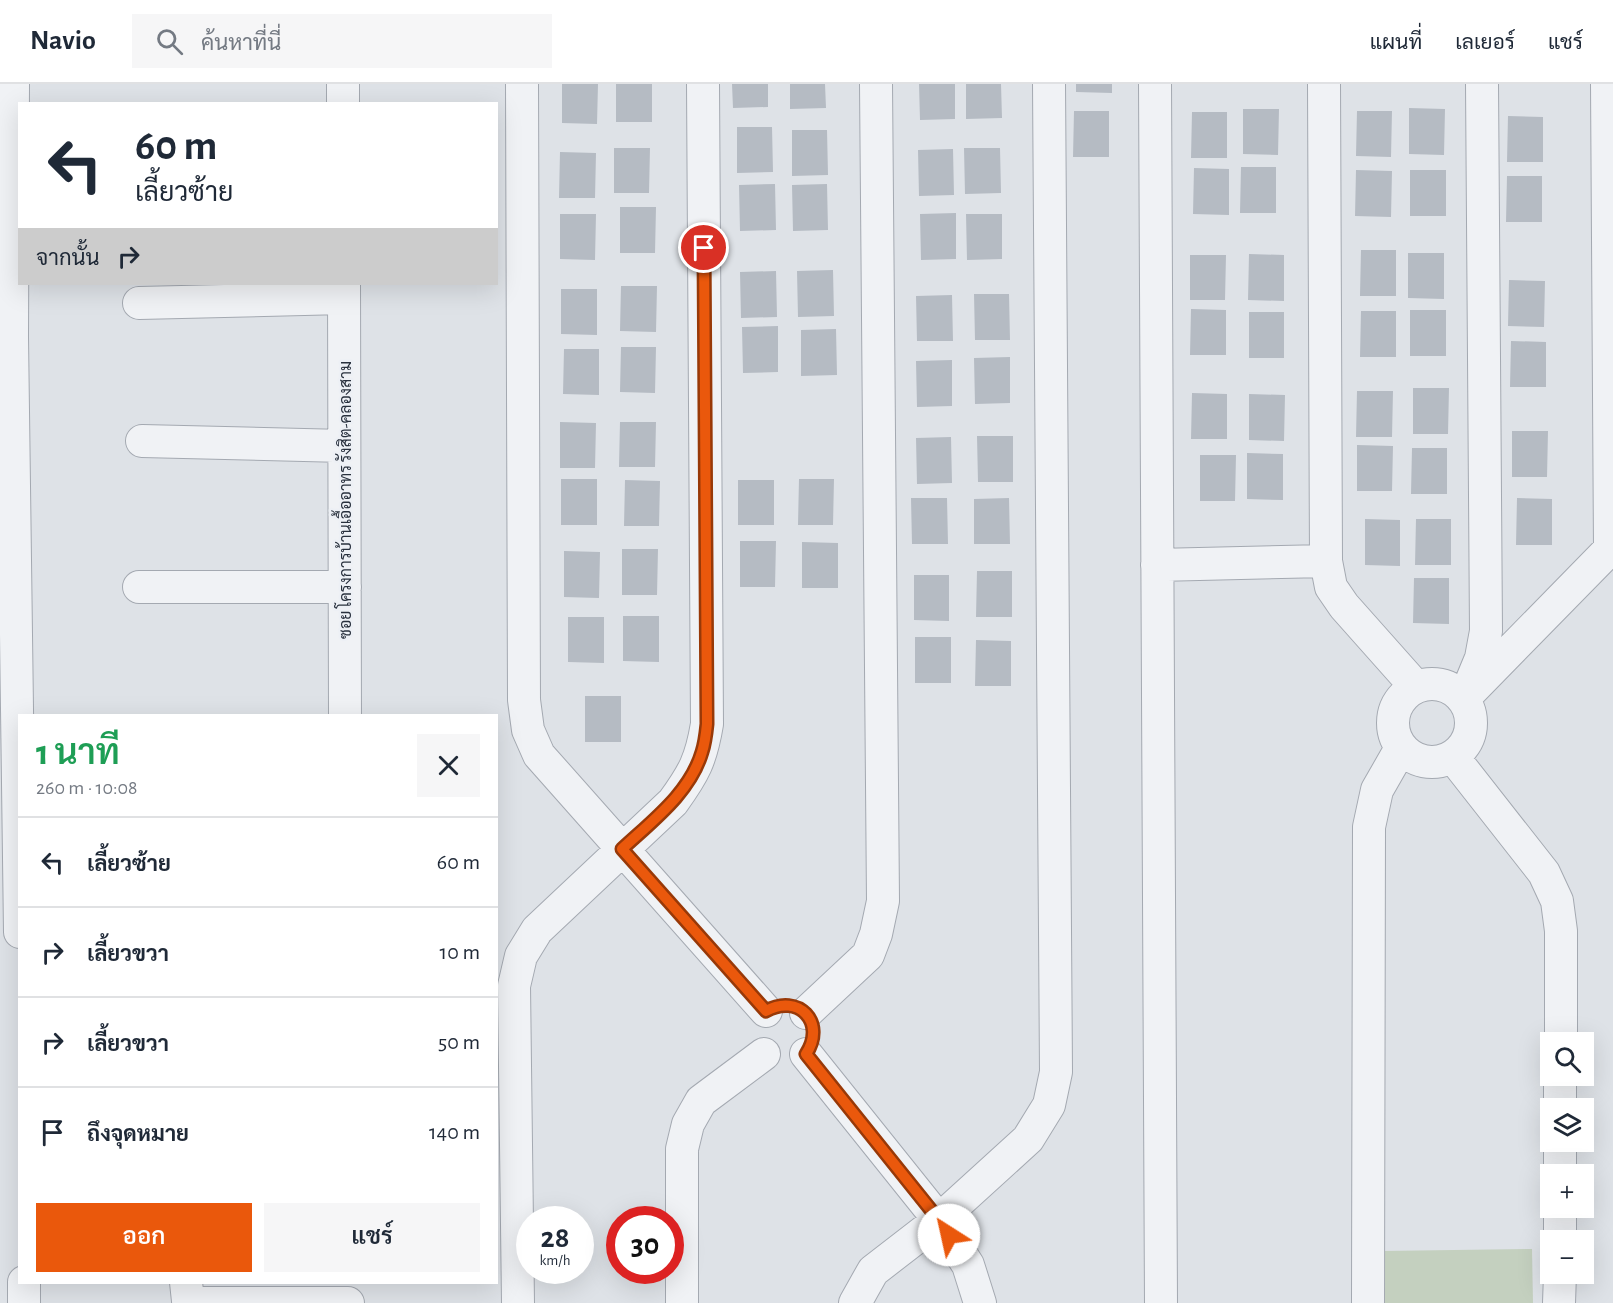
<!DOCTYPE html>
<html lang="th">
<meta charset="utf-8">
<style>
body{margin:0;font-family:"Alegreya Sans",Sarabun,sans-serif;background:#f6f6f7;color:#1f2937;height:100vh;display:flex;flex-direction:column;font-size:22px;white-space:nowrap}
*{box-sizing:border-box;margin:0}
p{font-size:20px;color:#747a83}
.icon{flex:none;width:33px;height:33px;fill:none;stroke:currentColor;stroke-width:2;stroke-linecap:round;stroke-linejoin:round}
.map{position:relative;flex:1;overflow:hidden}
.drawer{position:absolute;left:18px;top:630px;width:480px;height:570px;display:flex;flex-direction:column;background:#fff;border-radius:0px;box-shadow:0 6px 24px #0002}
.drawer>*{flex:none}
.guide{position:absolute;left:18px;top:18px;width:480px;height:183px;border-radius:0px;box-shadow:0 6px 24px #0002;background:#fff;color:#1f2937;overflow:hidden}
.buttons{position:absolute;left:1540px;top:948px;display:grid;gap:12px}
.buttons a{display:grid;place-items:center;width:54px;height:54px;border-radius:0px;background:#fff;box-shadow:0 6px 24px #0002;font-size:30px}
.speed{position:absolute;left:516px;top:1122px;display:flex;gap:12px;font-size:30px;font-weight:700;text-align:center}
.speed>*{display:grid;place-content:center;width:78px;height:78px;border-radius:50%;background:#fff;box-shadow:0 6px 24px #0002;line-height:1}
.speed small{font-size:15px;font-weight:400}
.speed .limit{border:9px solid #d22;background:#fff;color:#111}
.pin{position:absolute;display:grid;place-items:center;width:51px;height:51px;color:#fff;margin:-26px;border:3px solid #fff;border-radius:50%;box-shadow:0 2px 6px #0007}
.me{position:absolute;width:66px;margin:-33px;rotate:325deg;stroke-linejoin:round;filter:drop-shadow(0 0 4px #0008)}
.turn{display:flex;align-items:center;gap:21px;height:126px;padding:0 18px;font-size:27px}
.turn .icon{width:78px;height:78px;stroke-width:2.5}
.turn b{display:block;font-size:42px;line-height:51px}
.then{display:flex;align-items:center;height:57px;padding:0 18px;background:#0003;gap:12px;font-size:22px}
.round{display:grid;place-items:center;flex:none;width:63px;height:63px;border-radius:0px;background:#f6f6f7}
.head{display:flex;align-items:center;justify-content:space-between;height:102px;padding:0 18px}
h1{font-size:36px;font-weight:600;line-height:45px;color:#1e9e55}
.primary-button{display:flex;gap:12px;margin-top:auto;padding:12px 18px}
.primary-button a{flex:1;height:69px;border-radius:0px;background:#ea580c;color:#fff;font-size:24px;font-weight:600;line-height:69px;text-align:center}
.primary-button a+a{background:#f6f6f7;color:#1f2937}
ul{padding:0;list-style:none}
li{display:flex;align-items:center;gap:18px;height:90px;padding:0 18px;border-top:2px solid #e0e1e3}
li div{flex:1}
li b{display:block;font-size:22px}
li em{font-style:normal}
header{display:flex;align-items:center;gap:36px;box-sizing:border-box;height:84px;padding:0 30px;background:#fff;border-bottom:2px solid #e0e1e3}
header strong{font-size:28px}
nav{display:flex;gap:33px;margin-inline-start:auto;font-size:21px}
.search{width:420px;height:54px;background:#f6f6f7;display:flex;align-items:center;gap:15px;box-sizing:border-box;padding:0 21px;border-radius:0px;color:#747a83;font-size:22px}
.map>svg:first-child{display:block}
.green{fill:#c4d0bf}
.building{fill:#b5bbc3}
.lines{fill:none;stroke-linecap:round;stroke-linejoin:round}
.minor-casing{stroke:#a4a9b1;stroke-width:34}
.minor{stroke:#f0f2f5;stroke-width:32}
.route-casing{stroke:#983908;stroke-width:15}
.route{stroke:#ea580c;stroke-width:10}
.labels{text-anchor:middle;stroke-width:5;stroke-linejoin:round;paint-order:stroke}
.street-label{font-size:16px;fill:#28303d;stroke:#edf0f5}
</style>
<header>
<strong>Navio</strong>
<div class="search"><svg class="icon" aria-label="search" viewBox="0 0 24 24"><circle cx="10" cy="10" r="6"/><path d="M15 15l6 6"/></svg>ค้นหาที่นี่</div>
<nav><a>แผนที่</a><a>เลเยอร์</a><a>แชร์</a></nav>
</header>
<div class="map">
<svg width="1613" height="1219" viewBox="0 0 1613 1219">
<rect width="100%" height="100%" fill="#dee2e7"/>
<path class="green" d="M1532,1165l1,54h-150l-1,-52z"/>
<path class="building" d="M562,0h36l-1,40 -35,-1z
M616,0h36v38h-36z
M732,0h36v23l-35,1z
M790,0h35l1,24 -36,1z
M919,0h36v35l-35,1z
M966,0h35l1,34 -36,1z
M1076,0h36v9l-36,-1z
M1409,24l36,1 -1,46 -35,-1z
M1243,25h36l-1,46 -35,-1z
M1074,27h35v46h-36z
M1357,27h35l-1,46 -35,-1z
M1192,28h35v46h-36z
M1508,32l35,1v45h-36z
M737,43h35l1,45 -36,1z
M792,46h35l1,45 -36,1z
M614,64h36l-1,45h-35z
M964,64h36l1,45 -36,1z
M953,65l1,46 -35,1 -1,-46z
M560,68l36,1 -1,45h-36z
M1241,83h35v46h-36z
M1194,84l35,1v46l-36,-1z
M1356,86l36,1 -1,46 -36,-1z
M1410,86h36v46h-36z
M1507,92h35v46h-36z
M775,100l1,46 -36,1 -1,-46z
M827,100l1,46 -35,1 -1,-46z
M620,123h36l-1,46h-35z
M956,129v46l-35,1 -1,-46z
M560,130h36l-1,46 -35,-1z
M966,130h36v45l-35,1z
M1361,166h35v46h-36z
M1408,169h36v46l-36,-1z
M1249,170l35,1v46l-36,-1z
M1190,171h36l-1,45h-35z
M833,186l1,46 -36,1 -1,-46z
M776,187l1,46 -36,1 -1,-46z
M1509,196l36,1 -1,46 -36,-1z
M621,202h36l-1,46 -36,-1z
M561,205h36v46l-36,-1z
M974,210h35l1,46h-35z
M952,211l1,46h-36l-1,-45z
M1191,225l35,1v45h-36z
M1410,226h36v46h-36z
M1361,227h35v46h-36z
M1249,228h35v46h-35z
M778,242v46l-35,1 -1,-46z
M836,245l1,46 -36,1v-46z
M1511,257l35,1v45h-36z
M621,263h35l-1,46 -35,-1z
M564,265h35v46l-36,-1z
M1010,273v46l-35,1 -1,-46z
M952,276v46l-35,1 -1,-46z
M1413,304h36l-1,46h-35z
M1357,307h36l-1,46h-36z
M1192,309l35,1v45h-36z
M1249,310l36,1 -1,46 -35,-1z
M560,338l36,1 -1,45h-35z
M620,338h36l-1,45h-36z
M1512,347h36l-1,46h-35z
M977,352h36v46h-35z
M951,353l1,46 -35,1 -1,-46z
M1357,361l36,1 -1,45h-35z
M1412,364h35v46h-36z
M1247,369l36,1v46l-36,-1z
M1200,371h36l-1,46h-35z
M561,395h36v46h-36z
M799,395h35l-1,46h-35z
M625,396l35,1 -1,45h-35z
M738,396h36v45h-36z
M911,414h36l1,46h-36z
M1009,414l1,46h-36v-45z
M1517,414l35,1v46h-36z
M1365,435l35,1v46l-35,-1z
M1416,435h35v46h-36z
M740,457h36l-1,46h-35z
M802,458l36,1v45h-36z
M622,465h36l-1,46h-35z
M564,467l36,1 -1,46 -35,-1z
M977,487h35v46h-36z
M914,491h35v46l-35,-1z
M1414,494h35v46l-36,-1z
M623,532h36v46l-36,-1z
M568,533h36v46l-36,-1z
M915,553h36v46h-36z
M976,556l35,1v45h-36z
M585,612h36v46h-36z"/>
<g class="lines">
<defs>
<path id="minor" d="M13,0l-1,253 8,595
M343,0v20
M522,0l2,616 4,30 11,25 227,256
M1155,0l6,1219
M1324,0l2,477 5,26 13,19 72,81
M344,200l1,432
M139,219l205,-5
M142,357l202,5
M1157,481l169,-4
M139,503h206
M1393 639a39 39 0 1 1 78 0a39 39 0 1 1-78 0Z
M1469,603l12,-29 5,-27 -4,-547
M1463,615l147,-150 -3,-465
M1453,673l91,116 13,28 4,30v111
M806,929l62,-58 8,-21 7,-33 -7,-817
M806,970l133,166 29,45 12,38
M1560,1024v-32
M1560,1090v-32
M1560,1156v-32
M24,1198v21
M186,1198l2,19 11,2h149
M518,1219l-4,-317 7,-30 16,-26 136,-128c21,-29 28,-42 34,-78l-4,-640
M682,1219v-154l6,-25 13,-23 63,-47
M855,1219l18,-32 66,-51 89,-81 21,-34 7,-33 -7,-988
M1368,1219l1,-476 8,-37 24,-42
M1559,1219l1,-29"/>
</defs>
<use href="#minor" class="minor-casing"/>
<use href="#minor" class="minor"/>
</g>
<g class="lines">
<defs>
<path id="route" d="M704,164l3,476c-1,10 -2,19 -5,28 -12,41 -50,69 -80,97l144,162c32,-18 61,11 40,43l133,166 10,15"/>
</defs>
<use href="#route" class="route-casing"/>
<use href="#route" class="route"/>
</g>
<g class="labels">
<g class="street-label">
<text transform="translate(345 416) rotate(-90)" y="6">ซอย โครงการบ้านเอื้ออาทร รังสิต-คลองสาม</text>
</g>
</g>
</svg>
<div class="buttons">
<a><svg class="icon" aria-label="search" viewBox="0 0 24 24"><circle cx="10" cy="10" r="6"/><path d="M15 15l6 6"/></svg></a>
<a><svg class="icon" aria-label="layers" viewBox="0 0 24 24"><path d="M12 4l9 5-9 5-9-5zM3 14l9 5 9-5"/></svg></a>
<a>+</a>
<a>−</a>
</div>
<div class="speed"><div>28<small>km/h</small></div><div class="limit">30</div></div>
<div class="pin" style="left:704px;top:164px;background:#d93025"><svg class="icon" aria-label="arrive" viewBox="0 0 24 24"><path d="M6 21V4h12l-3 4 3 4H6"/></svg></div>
<svg class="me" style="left:949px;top:1151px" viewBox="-20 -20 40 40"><circle r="19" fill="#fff"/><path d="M0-13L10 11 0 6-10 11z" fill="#ea580c"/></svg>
<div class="guide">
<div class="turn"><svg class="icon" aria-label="left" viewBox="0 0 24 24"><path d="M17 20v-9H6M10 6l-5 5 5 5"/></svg><div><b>60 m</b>เลี้ยวซ้าย</div></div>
<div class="then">จากนั้น<svg class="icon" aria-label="right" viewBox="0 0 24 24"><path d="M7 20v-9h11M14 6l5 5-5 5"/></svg></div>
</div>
<section class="drawer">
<div class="head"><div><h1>1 นาที</h1><p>260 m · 10:08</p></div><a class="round"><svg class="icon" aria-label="close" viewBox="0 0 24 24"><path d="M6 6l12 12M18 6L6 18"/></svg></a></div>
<ul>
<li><svg class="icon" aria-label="left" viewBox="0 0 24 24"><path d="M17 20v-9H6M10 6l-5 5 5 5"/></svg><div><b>เลี้ยวซ้าย</b></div><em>60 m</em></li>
<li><svg class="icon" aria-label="right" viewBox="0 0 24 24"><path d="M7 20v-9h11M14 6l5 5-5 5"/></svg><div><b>เลี้ยวขวา</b></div><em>10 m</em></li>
<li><svg class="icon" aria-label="right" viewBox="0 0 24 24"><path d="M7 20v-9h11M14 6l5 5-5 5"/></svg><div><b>เลี้ยวขวา</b></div><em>50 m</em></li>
<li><svg class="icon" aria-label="arrive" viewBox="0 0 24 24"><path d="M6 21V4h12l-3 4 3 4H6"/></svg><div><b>ถึงจุดหมาย</b></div><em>140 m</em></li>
</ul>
<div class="primary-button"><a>ออก</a><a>แชร์</a></div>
</section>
</div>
